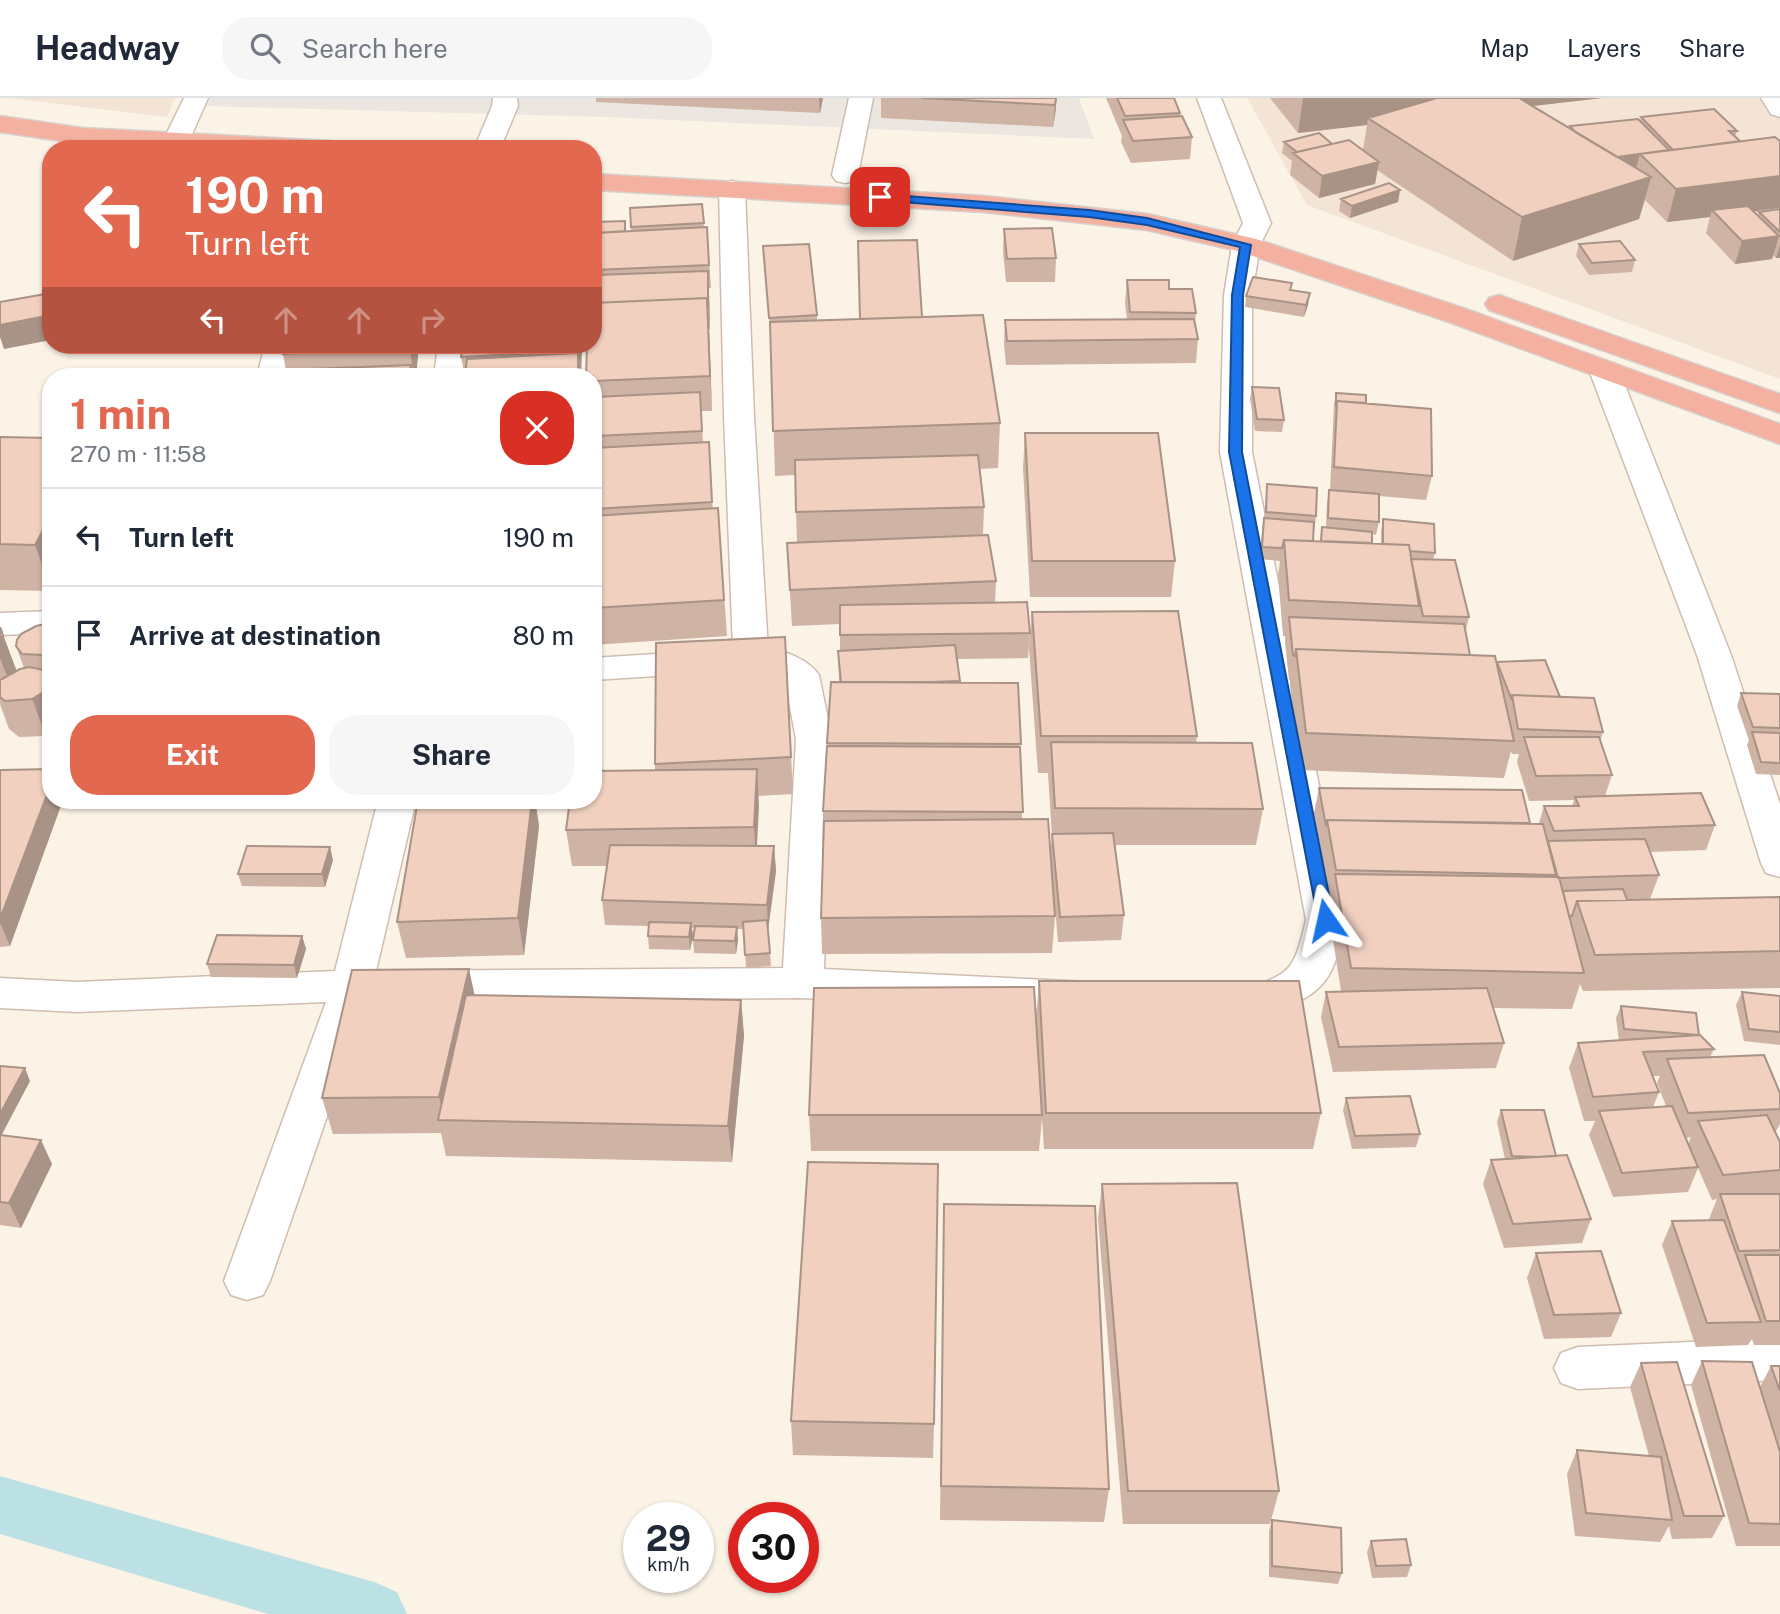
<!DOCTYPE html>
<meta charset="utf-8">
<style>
body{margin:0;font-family:"Public Sans",sans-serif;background:#f6f6f7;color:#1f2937;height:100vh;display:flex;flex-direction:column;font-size:26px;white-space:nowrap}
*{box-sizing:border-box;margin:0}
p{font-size:23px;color:#747a83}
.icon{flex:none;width:38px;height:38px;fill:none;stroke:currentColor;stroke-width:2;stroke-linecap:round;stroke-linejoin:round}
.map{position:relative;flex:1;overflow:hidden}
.panel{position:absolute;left:42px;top:270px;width:560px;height:441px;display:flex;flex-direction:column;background:#fff;border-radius:28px;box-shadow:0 2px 5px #0004}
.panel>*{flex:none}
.banner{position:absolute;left:42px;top:42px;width:560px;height:214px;border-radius:28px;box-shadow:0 2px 5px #0004;background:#e26950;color:#fff;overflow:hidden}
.speed{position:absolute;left:623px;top:1404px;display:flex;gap:14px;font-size:35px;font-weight:700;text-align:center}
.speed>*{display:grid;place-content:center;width:91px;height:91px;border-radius:50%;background:#fff;box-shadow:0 2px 5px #0004;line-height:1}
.speed small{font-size:18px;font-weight:400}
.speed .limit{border:10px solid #d22;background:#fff;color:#111}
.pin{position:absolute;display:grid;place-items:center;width:60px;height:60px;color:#fff;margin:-30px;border-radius:14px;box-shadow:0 4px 10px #0006}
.me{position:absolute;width:77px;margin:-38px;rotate:349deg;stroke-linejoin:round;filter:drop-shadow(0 0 5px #0008)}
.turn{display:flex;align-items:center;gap:24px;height:147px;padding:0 28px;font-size:32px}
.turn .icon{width:91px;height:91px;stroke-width:2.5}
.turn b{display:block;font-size:49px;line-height:60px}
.lanes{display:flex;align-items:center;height:66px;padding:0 28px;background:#0003;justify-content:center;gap:35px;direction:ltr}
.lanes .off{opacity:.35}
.round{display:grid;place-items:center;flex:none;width:74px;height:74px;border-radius:28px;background:#f6f6f7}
.head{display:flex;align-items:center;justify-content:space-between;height:119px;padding:0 28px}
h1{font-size:42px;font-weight:700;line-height:52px;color:#e26950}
.action{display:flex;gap:14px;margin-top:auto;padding:14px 28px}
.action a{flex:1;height:80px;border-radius:28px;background:#e26950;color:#fff;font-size:28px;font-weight:700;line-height:80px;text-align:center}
.action a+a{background:#f6f6f7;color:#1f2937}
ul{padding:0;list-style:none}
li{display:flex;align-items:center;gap:21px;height:98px;padding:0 28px;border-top:2px solid #e0e1e3}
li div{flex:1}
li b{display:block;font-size:26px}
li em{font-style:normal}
header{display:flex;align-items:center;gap:42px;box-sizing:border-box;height:98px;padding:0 35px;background:#fff;border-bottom:2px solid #e0e1e3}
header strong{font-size:33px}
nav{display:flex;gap:38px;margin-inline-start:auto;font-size:24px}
.search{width:490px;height:63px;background:#f6f6f7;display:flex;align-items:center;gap:18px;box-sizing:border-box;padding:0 24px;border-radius:28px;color:#747a83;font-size:26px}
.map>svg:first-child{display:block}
.residential{fill:#f3e4d5}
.industrial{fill:#ece6e0}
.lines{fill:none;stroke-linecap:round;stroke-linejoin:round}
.canal{fill:#bce1e5;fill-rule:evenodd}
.minor-casing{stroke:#d0bcb0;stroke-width:3}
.highway-casing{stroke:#d8d0cd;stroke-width:3}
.minor{fill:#fff;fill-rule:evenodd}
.highway{fill:#f4b1a0;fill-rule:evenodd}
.wall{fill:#cfb3a4;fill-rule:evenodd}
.shaded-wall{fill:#a99286}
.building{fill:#f1d0bf;stroke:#a99286;stroke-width:2}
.route{fill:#1a73e8;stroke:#114b97;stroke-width:2}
</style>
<header>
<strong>Headway</strong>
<div class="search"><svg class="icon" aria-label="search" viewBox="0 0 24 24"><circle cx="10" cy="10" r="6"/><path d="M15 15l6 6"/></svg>Search here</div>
<nav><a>Map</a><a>Layers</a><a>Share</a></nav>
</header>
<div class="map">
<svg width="1780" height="1516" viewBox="0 0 1780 1516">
<rect width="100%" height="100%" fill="#fcf3e7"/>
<path class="residential" d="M8,0h167l-8,19z
M1247,0h533v281l-473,-174z"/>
<path class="industrial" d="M210,0h869l15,41 -489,-22 -399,-11z"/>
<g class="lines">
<path class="canal" d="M0,1378l374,106 23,10 10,22h-139l-268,-80z"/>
<defs>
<path id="minor" d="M184,0h24l-19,43 -4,5 -9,3 -9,-3 -4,-5z
M493,0h24l1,8 -18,43h-26l18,-43z
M849,0h24l-15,77 -4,6 -9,2 -9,-2 -4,-6z
M1197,0h24l50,125 -11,22 -8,50v157l94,468c-11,51 -16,72 -68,90 -17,5 -26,9 -43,4l-6,-11 6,-11c54,-18 58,-16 71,-72l-86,-468 4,-157 8,-50 11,-22z
M1761,0h19v19l-9,-3z
M732,83l9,2 4,6 9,227 14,233c17,1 41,11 51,26l13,64 -8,230 265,13 15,4 6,11 -6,11 -15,4 -286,-14 -436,3 -97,280 -7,14 -16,5 -16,-5 -7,-14 102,-279 -249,10 -77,-4v-30l77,4 258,-11 43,-171h38l-40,171 407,-3 13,-229 -11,-58 -19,-10 -15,-1 -158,10v-22l140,-9 -9,-233 -5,-227 4,-6z
M265,247h30l-8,31h-30z
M438,247h30l-4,31h-30z
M1604,263l11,3 4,6 112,285 49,149v73l-14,-4 -5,-10 -64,-208 -108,-285 4,-6z
M51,513v22l-51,2v-22z
M1780,1240v42l-202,9 -17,-6 -7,-15 7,-15 17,-6z"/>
<path id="highway" d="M0,18l82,12 248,13 9,3 4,5h-165l-96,-5 -82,-12z
M593,76l391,22 163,18 109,25 210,70 314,115v20l-334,-123 -208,-70 -91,-21 -163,-18 -391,-22z
M1499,197l281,99v19l-291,-103 -4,-6 4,-6z"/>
</defs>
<use href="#minor" class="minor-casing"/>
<use href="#highway" class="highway-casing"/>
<use href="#minor" class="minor"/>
<use href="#highway" class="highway"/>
</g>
<path class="wall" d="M596,0h227l-3,15 -224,-11z
M881,0h176l-4,29 -172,-9z
M1106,0h68l6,15v3l12,21 -2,22 -59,4 -10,-21 1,-6z
M1270,0h332l-70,8 38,22v-2l70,-5 1,-4 96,14 -2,6 19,74 4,4 1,-3 21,-3v49h-4l-3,-3 -1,4 -37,5 -29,-31 4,-16 -43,5 -22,-22 -6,19 -126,42 -136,-91 -2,14 -56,14 -29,-23 2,-14 -10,-8 2,-11 48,2 31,6 4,-25 -69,8z
M1400,92l-2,12 -48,16 -11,-7 2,-12z
M702,106l2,24 3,-1 4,61h-2l1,41h-1l3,82h-11l2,31 10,67 5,-1 9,128 -134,9v-197h3l-1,-12v-20h-2l1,-113 2,-28 -2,-36 31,-18 1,10h5l-1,-23z
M1004,131l52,29 -1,24h-49l-3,-30z
M1579,146l56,16 -3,12 -43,3 -13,-19z
M763,148l54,69v5l105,-3 78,106 -2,45 -18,1 4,38 -1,28 13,46 -1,22 35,30 -2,25 -71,1 3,24h58l4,137 28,35 2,-18 -4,-64h-10l-9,-125 3,-36 165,124 -1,7 67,66 -7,36h-142l10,70 -3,25 -63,2 -5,-59 2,33 -3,37 -230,1 -1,-36 2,-107 8,-129h8l-1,-31h2v-27l-48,2 -5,-83h10l-2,-68 -20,1 -4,-135z
M1127,182l42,9 27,24 -1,8 3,18 -2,24 -190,2 -2,-21 1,-24 122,-1 -2,-16z
M1291,192l19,3 -2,12 -4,12 -59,-10 1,-11z
M419,247l-3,31h-129l-4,-22z
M582,247l-1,31h-116l-4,-19z
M1252,289l32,33 -2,12 -27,-1 -5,-32z
M1336,295l30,10 66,73 -6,24 -47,-4v26l-3,13 -4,-1v9l9,1v-12l2,-13 52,34 -2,6 36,58 -3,13 4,25 27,7 63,35 43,35 -3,10 12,33 -7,21 110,29 -9,25 -56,2 9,23 -9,24 130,-2v91l-197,3 -3,-7 -8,25 -79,-1 11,35 -8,25 -163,4 -12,-55 5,-25 15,-1 -21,-135 1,-5 -7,-38 5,-25 211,35h9l5,-17h28l2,-6 -45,1 -12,-39 2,-8h-7l-1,-3 -7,27 -205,-8 -9,-85v-5h-1l-4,-38v-6h-2l-5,-61 2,-14 -20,-2 2,-29 2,-12 3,-34 49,32 -3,25h7l2,-14h4l1,-25 3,-12 4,-85z
M1025,335l150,128 -4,36h-141l-7,-129z
M0,339l51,1v153l-51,-1z
M51,526v109l-5,3 -27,1 -10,-8 -9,-25v-24l3,-2h-3v-50l16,42 8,-2 -8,-22z
M785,539l8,157 -35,2 -1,50h17l2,25 -8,59 3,36 -25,2 -2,-39h-7l1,11 -2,14 -42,-1 -1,-13 2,-12h-3l1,8 -3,14 -41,-1 -1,-13 1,-10 -44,-1 -3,-25 5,-34h-35l-6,-36 27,-30v-141h1l5,37 3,75 53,-1v-6z
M1741,595l39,1v81l-24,-1 -9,-29 2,-5 -12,-34z
M0,674l51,28h12l-53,146 -10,1z
M234,702h22l-21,1z
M418,702h117l4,26 -15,129 -118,3 -9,-36z
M333,762l-8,27 -83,-1 -4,-12z
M302,838l4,13 -9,29 -86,-1 -4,-13z
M1039,883l282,132 -8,36h-269l-2,-31 -3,33h-228l-2,-36 227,-97z
M1742,894l38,4v49l-36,-4 -8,-36z
M475,897l266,5 3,36 -12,126 -286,-6 -5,-23 -108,1 -11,-36z
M1621,908l78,29 15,14 -4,8 70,36v31l-5,9 5,9v203h-26l-2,-6 -4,6 -52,2 -34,-102 10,-24 37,-1v-1l8,-20 -5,1 -14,-32 -10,24 -75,5 -24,-62 6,-14h-11l-15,-53 9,-25 41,-2 -3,-23zM1652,978h8l-3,7 9,23 -13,1 6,-15zM1691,1039l-3,7 -2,-6z
M0,968l30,15 -29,54 51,29 -31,64 -21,-3z
M1346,1000l74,36 -4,13 -64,2 -9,-39z
M1501,1012l55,46 35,63 -9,24 -78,5 -21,-64 8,-24 14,-1 -8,-37z
M1102,1086l177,307 -9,33h-147l-25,-305z
M944,1106l165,285 -5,33 -164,-2z
M1536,1155l85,60 -10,24 -67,2 -17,-61z
M1702,1263l58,26 11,-21h9v180h-44l-45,-161z
M1641,1265l83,153 -12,22 -40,1 -3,-13 -9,16 -85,-6 -8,-62 10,-24 72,6 -19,-69z
M791,1323l143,3 -1,34 -140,-3z
M1272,1422l70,53 -4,11 -69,-7v-46z
M1371,1443l40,24 -4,12 -35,1 -5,-26z"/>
<path class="shaded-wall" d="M819,0h4l-3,15z
M1056,0v11l-3,18 2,-22z
M1303,0h299l-224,26 -10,-6 -1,7 -69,8z
M1640,56l-6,22 -33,-18z
M1379,64l-4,22 -56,14 3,-22z
M1780,78v32l-62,8 -6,-6 -2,7 -43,5 9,-33z
M1651,79l-12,42 -126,42 9,-44z
M1400,92l-2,12 -48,16 2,-12z
M1779,138l-7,23 -37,5 7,-23z
M1780,147v13h-4z
M708,173l1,23 1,35 -2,-24z
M1310,195l-2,12 -4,12 2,-12z
M707,200l2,34 3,79 -2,-35z
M51,217v25l-47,9 -4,-12v-12z
M409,247h10l-3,31h-2z
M577,247h5l-1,31h-3z
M411,267l2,11h-4z
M51,417v74l-16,-44z
M1,531l16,43 -9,7 -8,-21v-20z
M51,555v17l-6,-15z
M594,561l5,37 4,90 -5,-37z
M51,586v49l-5,3 -14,-37z
M757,671l2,37 -3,58 -2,-37z
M51,686v16h12l-53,146 -10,-23v-4z
M532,702h3l4,26 -15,129 -6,-37z
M774,748l2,25 -8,59 -1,-25z
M330,749l3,13 -8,27 -3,-13z
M691,825l2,13 -3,14 -1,-13z
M737,829l1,13 -2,14 -1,-13z
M302,838l4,13 -9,29 -3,-13z
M469,871l8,37 -32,114 -6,-23z
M741,902l3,36 -12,126 -4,-36z
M25,970l5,13 -30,57v-24z
M41,1042l11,24 -31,64 -12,-25z"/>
<path class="building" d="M921,0h135l-1,7z
M1117,0h57l6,15 -55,3z
M1437,0h82l132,79 -129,40 -154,-99z
M1714,11l23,22h-8l11,10 -67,9 -32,-33z
M1182,18l10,21 -59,4 -10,-21z
M1638,21l31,31 -52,7 -42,-25 -5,-6z
M1319,35l13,11 -35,8 -13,-10z
M1775,39l5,4v35l-104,13 -36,-35z
M1349,42l30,22 -57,14 -29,-23z
M1389,85l11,7 -48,16 -11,-7z
M702,106l2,19 -73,4 -1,-19z
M1748,108l31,30 -37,5 -30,-31z
M1780,111v23l-21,-20z
M625,123v10l-29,2v6h-2l1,-17z
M707,129l2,38 -114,5 1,-37z
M1052,130l4,30 -49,1 -3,-30z
M917,142l5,77 -62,2 -2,-78z
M1620,143l15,19 -43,3 -13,-19z
M809,146l8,71 -48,3 -6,-72z
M708,173v34h-1v-7l-113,5 2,-28z
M1253,179l39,6 -2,7 20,3 -4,12 -60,-9z
M1127,182h42v9h23l4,24 -66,-1z
M51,195v22l-51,10v-23z
M707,200l3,78 -117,5v-5h-7l1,-31h6v-42z
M983,217l17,108 -227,8 -3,-109z
M1194,221l4,20 -191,2 -2,-21z
M285,247h124v2l-126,7z
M463,247h114v6l-116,6z
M578,255v23h-113l2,-17z
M411,267l-2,11h-122l2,-6z
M1252,289l27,1 5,32 -27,-1z
M700,294l2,39 -107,5v-39z
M1336,295l30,2v8l-29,-2 -1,6z
M1337,303l94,8 1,67 -98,-9z
M1025,335h133l17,128h-143z
M0,339l51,1v77l-16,30 -35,-1z
M709,344l3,60 -119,7v-61z
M978,357l6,52 -188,5 -1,-52z
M1267,386l50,4 -1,28 -50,-4z
M1329,392l50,4v28l-51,-4z
M718,410l6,92 -131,8v-92z
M1264,420l50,4 -1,19 -29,-1 -2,8 -20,-1z
M1383,421l51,5 1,29 -25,-2 -1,-6 -26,-1z
M1322,429l50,5v11l-51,-2z
M988,437l8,46 -206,9 -3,-47z
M1284,442l125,5 10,61 -130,-6z
M1411,461l44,1 14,57 -46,-1z
M1027,504l3,31 -190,2v-30z
M1178,513l19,125h-156l-9,-124z
M1289,519l175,7 6,31 -174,-6 -1,7 -2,-1z
M45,526h6v29l-6,2 -23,-1 -6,-8 1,-6 4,-6 15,-8z
M0,530l1,1 2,7 -3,2z
M785,539l6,120 -136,7 1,-121z
M955,547l5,36 -29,1h-90l-3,-31z
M1296,551l199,7 19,85 -208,-8z
M593,561h1l4,90 -5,1z
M1545,562l15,37 -48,-2 -1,3 -14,-36z
M29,569l15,3 5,3 2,11 -4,6 -15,9 -27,2 -5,-4v-17l20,-11z
M831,584l187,1 3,61 -194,-1z
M1741,595l39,1v34l-27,-1z
M1512,597l82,3 9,34 -85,-3z
M1752,634l28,1v30l-19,-1z
M1524,639h75l13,38 -76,1z
M1051,644l201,1 11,66 -208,-1z
M827,648l193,1 3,65 -200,-1z
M51,671v15l-51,135v-147l1,-2z
M757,671l-3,58 -188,3 4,-30h23v-29z
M1319,690l203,2 8,33 -203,-3 -1,6z
M1701,695l14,32 -161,6 -10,-25h35l-4,-9z
M418,702h114l-14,118 -121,4z
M1048,721l7,97 -234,2 3,-97z
M1327,722l216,4 13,51 -220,-5z
M1113,735l11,82 -64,2 -8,-83z
M1645,741l14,36 -101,3 -10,-37z
M610,747l164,1 -7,59 -165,-5z
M247,748l83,1 -8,27h-84z
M1335,776l224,3 25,96 -233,-5z
M1623,791l4,11 -50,1 -5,15h-3l-6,-25z
M1780,799v54l-185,4 -18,-54z
M767,822l3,33 -25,2 -2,-33z
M649,824l42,1 -2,14 -41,-1z
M695,828l42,1 -2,14 -42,-1z
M217,837l85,1 -8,29 -87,-1z
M469,871l-30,128 -117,1 30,-128z
M1039,883h260l22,132h-275z
M1034,889l8,128h-233l5,-127z
M1487,890l17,55 -165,4 -13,-55z
M1742,894l38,4v36l-31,-3z
M466,897l275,5 -13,126 -290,-6z
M1621,908l75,7 3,22 -75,-6z
M1700,937l14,14 -71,3 16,40 -66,5 -15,-54z
M1764,957l16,38v16l-92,4 -21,-54z
M0,968l25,2 -25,46z
M1410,998l10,38 -65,2 -9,-38z
M1672,1008l26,61 -76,6 -23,-62z
M1501,1012h43l12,46 -19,1 -25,-1z
M1767,1017l13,27v28l-57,5 -25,-54z
M0,1037l41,5 -32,63 -9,-1z
M1567,1057l24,64 -78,5 -22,-64z
M808,1064l130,2 -4,260 -143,-3z
M1237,1085l42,308h-151l-26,-307z
M1720,1096h60v56l-41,1z
M944,1106l151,2 14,283 -168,-3z
M1724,1122l37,102 -54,1 -35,-102z
M1601,1153l20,62 -67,2 -18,-62z
M1745,1157h35v66h-14z
M1702,1263l50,1 28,90v72l-31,-1z
M1677,1264l47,154h-40l-43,-153z
M1771,1268h9v25z
M1577,1352l84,7 11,63 -86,-7z
M1272,1422l69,8 1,45 -70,-7z
M1406,1441l5,26 -35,1 -5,-25z"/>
<path class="route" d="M880,96l209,16 58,8 104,27 -8,50 -1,157 92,468 -2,4 -6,2 -8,-6 -89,-468 3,-157 8,-48 -93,-22 -58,-8 -212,-17 -2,-3z"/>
</svg>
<div class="speed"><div>29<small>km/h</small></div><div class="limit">30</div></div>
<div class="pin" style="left:880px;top:99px;background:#d93025"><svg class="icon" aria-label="arrive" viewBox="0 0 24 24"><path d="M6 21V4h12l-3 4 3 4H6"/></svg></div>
<svg class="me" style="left:1326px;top:822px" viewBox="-20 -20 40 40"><path d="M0-17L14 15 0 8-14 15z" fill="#1a73e8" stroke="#fff" stroke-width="4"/></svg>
<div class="banner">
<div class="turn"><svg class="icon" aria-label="left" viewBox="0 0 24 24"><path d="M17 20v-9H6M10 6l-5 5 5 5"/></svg><div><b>190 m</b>Turn left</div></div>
<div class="lanes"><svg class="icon" aria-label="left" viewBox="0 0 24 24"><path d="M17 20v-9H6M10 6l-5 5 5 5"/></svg><svg class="icon off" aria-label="ahead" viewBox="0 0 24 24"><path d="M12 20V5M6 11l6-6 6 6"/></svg><svg class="icon off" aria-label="ahead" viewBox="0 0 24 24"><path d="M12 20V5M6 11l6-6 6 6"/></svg><svg class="icon off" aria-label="right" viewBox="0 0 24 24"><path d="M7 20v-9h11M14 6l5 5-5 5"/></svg></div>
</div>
<section class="panel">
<div class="head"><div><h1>1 min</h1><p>270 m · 11:58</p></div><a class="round" style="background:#d93025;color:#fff"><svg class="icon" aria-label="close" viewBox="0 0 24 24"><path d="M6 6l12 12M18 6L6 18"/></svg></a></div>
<ul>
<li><svg class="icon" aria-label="left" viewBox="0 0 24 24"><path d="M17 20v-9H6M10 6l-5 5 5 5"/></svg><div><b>Turn left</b></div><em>190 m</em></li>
<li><svg class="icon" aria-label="arrive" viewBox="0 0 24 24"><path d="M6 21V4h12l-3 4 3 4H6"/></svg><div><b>Arrive at destination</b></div><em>80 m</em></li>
</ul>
<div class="action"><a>Exit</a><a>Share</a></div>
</section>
</div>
